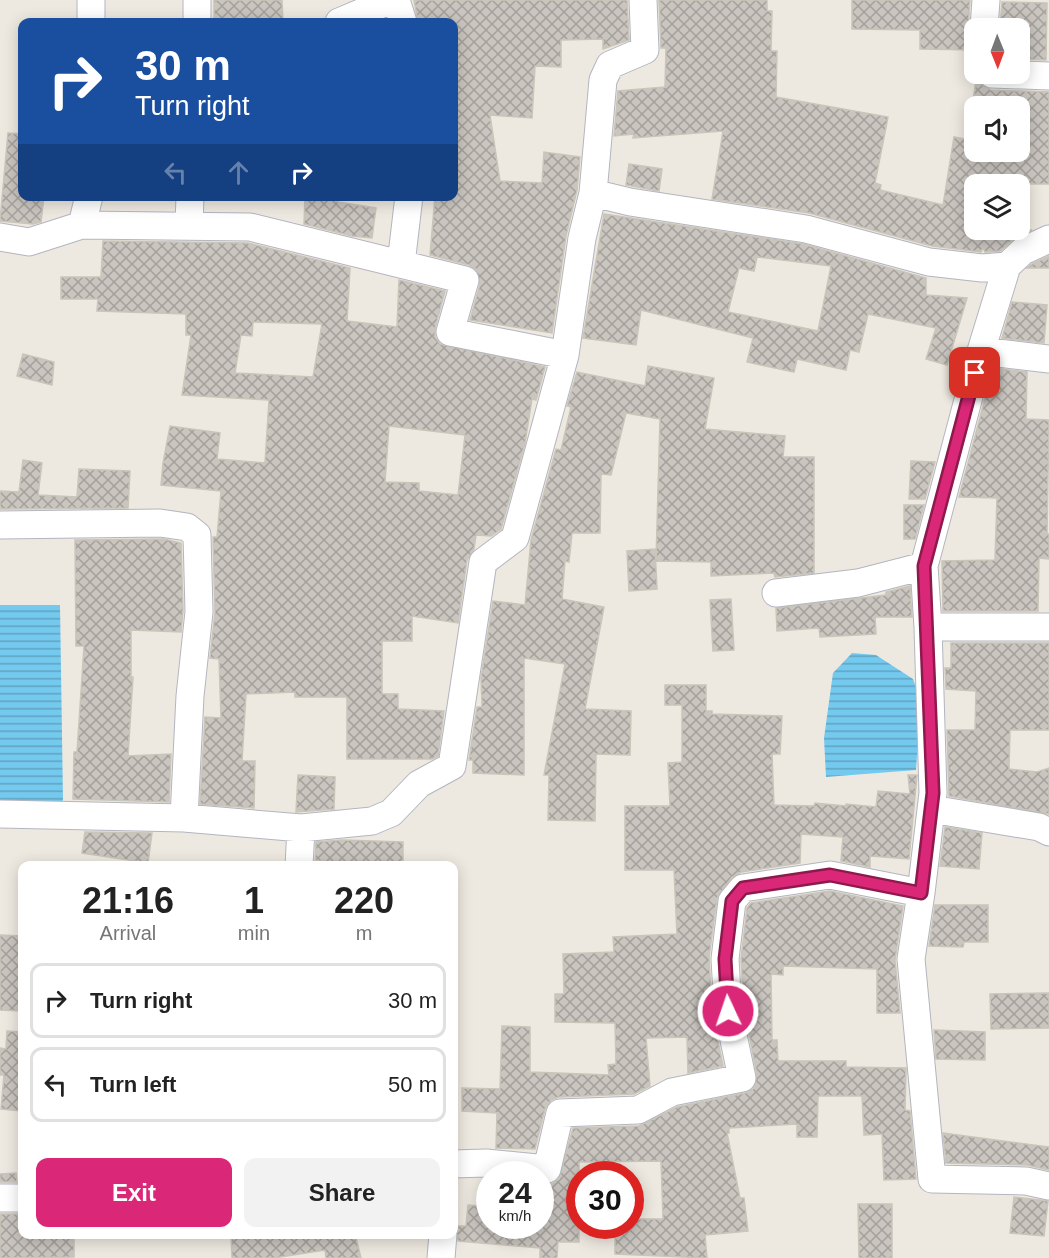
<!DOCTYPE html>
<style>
body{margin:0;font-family:Helvetica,sans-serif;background:#f2f2f2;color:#222;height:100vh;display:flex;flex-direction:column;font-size:22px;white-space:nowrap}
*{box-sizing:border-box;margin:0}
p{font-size:20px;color:#767676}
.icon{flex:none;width:33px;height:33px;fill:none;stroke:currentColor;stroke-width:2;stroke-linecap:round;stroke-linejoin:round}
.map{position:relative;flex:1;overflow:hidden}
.panel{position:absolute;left:18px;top:861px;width:440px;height:378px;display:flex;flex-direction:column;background:#fff;border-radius:12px;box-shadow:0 3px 15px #0003}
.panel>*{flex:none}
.banner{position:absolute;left:18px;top:18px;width:440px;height:183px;border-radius:12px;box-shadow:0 3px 15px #0003;background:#1a4fa0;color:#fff;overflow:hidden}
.needle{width:39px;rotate:179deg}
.buttons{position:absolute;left:964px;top:18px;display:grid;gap:12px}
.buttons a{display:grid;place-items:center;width:66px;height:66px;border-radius:12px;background:#fff;box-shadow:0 3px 15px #0003;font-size:30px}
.speed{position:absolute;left:476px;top:1161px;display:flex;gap:12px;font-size:30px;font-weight:700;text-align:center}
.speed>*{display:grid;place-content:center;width:78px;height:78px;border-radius:50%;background:#fff;box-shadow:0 3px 15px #0003;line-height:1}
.speed small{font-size:15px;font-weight:400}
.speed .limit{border:9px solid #d22;background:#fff;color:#111}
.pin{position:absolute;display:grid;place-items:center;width:51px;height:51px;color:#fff;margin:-26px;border-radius:12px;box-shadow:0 3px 9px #0006}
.me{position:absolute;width:66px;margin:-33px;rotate:357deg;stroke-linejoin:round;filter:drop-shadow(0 0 4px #0008)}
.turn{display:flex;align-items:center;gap:21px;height:126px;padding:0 18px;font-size:27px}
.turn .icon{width:78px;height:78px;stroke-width:2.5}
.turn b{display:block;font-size:42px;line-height:51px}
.lanes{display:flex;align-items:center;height:57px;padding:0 18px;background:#0003;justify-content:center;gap:30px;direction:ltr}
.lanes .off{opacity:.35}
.eta{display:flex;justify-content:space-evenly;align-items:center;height:102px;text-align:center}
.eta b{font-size:36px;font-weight:700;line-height:42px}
.button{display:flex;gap:12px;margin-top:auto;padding:12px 18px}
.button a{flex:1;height:69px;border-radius:12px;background:#db2777;color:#fff;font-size:24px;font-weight:700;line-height:69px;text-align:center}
.button a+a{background:#f2f2f2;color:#222}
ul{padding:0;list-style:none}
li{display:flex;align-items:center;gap:18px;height:75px;margin:0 12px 9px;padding:0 6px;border:3px solid #e0e0e0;border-radius:12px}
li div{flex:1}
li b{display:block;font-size:22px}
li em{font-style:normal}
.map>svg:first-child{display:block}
.water{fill:url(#water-rules)}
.building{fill:url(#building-cross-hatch);stroke:#cac5b9;stroke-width:1.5;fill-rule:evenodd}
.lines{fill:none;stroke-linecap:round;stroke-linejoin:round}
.street-casing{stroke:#b3b5c0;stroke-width:29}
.street{stroke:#fff;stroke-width:27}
.route-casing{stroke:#8e194d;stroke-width:15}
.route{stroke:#db2777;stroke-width:10}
</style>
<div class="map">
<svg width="1049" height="1258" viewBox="0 0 1049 1258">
<defs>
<pattern id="water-rules" width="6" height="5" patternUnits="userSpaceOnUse" patternTransform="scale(1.5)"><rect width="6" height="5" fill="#74c9ee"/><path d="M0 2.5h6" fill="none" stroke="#60a4c1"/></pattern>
<pattern id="building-cross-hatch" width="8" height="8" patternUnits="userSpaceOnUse" patternTransform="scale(1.5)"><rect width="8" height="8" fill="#cac5bf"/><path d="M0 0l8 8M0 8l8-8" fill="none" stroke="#a4a09c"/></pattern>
</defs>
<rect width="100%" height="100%" fill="#eee9e0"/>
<path class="water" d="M0,605h60l3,195 -7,13 -56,-2z
M852,653l24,2 37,24 8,22 -5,69 -90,7 -2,-39 9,-65z"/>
<path class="building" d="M214,0h68l1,22h-69z
M414,0h213l2,40 -26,9v-10l-42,1v27l-26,-1 -3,52 -42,-3 10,66 42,2 2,-31 36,5 -3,33 -11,46 -14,97 -82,-13 10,-36 -4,-15 -7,-4 -39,-10 5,-59h18v-174h-35z
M659,0h108v11h5l-1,40h6l-1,46 112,20 -13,66 6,2 -1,5 63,15 11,-68 21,4v11h45v-46h-48l4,-25 15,9 58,2v92h-74v46h57l-16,7 -16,14 -15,1 -2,-5 -2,5 -49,-6 -123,-33 -97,-14 11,-68 -90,7 1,-4 -20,2 4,-45 47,-4 1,-39h-5z
M852,0h118l-2,27 7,14v9l-55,-1v-19l-68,-1z
M1002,2l45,1 -1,57 -26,-1v-31h-20z
M8,133l14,1v62h22l-3,26 -8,2 -33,-3z
M629,164l33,5 -3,22 -33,-6z
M305,196h33v6l38,6 -4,30 -20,-2 -48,-12z
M604,214l199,30 123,34v17l41,3 -20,67 -21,-6 10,-31 -68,-14 -9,38 -9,-2 -4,20 -49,-11 -3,13 -47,-10 6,-24 -112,-28 -5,35 -53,-7zM757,257l74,9 -13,65 -90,-19 11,-44 15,3z
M103,241l145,2 102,25 -3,53 50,6 2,-47 46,11 -10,37v9l5,7 105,23 -9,33 -4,-1 -7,44 -24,86 -10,7 -15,-1 -2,14 -7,11 -9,63 -46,-7v25h-30v53h16v15l46,2 -6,45 -6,3h-85v-62h-52v-5l-49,2 -4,67h13l-1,47 -54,-4 5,-87 16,1 -2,-59 -9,-1 5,-46 -2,-75h4l4,-46 -60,-6 2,-22 7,-37 50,7 -3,26 48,4 4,-63 -87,-5 9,-60h-5v-21l-89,-3 1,-12h-37v-22h40zM253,322l69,2 -9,53 -78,-4 6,-38 11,1zM389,426l76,9 -7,60 -39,-4v-8l-34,-1z
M1049,256v12h-22l5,-4z
M1012,302l35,3 -3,38 -42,-5z
M23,354l31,8 -2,23 -35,-9z
M648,366l66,12 -9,51 80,7 -2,21h31v116l-39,4 -1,-4 -63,3v-14l-55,-1 4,-142 -34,-6 -15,62 -10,-1 -1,59h-28l-3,29 -4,-1 -3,38 42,8 -19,102 46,2 -1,44 -34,-1 -1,67 -47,-1 1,-45h-5l21,-111 -41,-6v117l-51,-2v-13h-4l8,-53h5l-1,-29 12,-77 32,4 6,-65 25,-91 5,1 10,-43 -4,-1 10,-34 68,14z
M993,368l34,4 -1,47 23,1 -2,114h2v25l-10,-1 -1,53h-95l-1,-50 53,-1 2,-62 -38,-1z
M23,460l19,3 -4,32 39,2 2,-28 51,2 -2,37 -128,1v-18l19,1z
M911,461l24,1 -10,37h-16z
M904,505h20l-9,34h-11z
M164,539l17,4 2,68 -2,21 -50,-2v47h2l-5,79 43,-2 -2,48 -96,-3 1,-47h3l7,-106h-8l-1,-106z
M655,549l2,40 -28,2 -2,-40z
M910,586l2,31h-37l1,17 -56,3 -1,-9 -42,3 -1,-23 110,-13v-3z
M731,599l3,51 -21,1 -3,-51z
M951,643h98v87h-39l-1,39 28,3 12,-4v46l-100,-18 -2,-66h28l1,-39 -30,-2 -1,-21h6z
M665,685h41v26h6v3l70,2 -2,38h-8l2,51 40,1 1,-3 31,3v-2l30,3 2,-16 32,3 -2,-19h9l-8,84 -39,-3v11l-29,-6 2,-24 -42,-3 -1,29 -59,9 -9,5 -15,21 -8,59 3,55 11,54 -35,7 -1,-36 -41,1 4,48 -16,8 -75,3 -8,3 -6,9 -10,40 -39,-1 1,-35 -35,-2v-23l38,1 2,-63 28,1v45l79,3 -1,-10 8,-1 -1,-41 -60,-1v-28h9l-1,-40 51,-2 -1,-15 64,-3 -3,-64h-49v-64h45l-2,-43 14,-1v-57h-17z
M298,775l37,2 -1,32 -38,3z
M945,827l37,6 -3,36 -39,-3z
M85,832l67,1 -4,30 -66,-10z
M342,840l61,2v24h-49l-39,-6 1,-18z
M830,891l73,15 -8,54 5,53h-23v-44l-94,-3v9l-12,-1 1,66h5l1,21h68v6l60,1 -1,42 5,1 6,68 -32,1 -2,-46 -18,1 -2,-39h-44l-1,41h-20v-13l-68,4v5h-2l13,65h4l4,33 -43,4 2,23 -92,-4v-28h15v-7h33l-2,-58 -82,1v80h-21l-1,16h-17v-10l-82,-7 -2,-15h10l2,-21 21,2v19h51v-42h12l7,-5 14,-51 66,-2 38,-19 68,-14 8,-4 4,-14 -13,-66 -3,-50 6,-51 4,-5z
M935,905h53v37h-24l-1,5 -34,-1z
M0,935l22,1v75l-22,-1z
M1049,993v35l-58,1 -1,-35z
M934,1030l51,2v28l-49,-1z
M7,1031l15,1v79l-21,-2 3,-34h-4v-27l6,1z
M943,1133l106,14v23l-22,-5 -81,-2z
M16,1173l1,9h-17v-8z
M1014,1197l34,4 -4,35 -34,-3z
M858,1204h34v54h-33z
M0,1214h18l2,20h54v23l-74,1z
M231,1234h124l6,24h-35l-1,-8 -51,8h-42z"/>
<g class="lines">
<defs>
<path id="street" d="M91,0v22
M396,0l7,22
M197,22v-22
M339,22l52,-22
M984,28l2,-28
M992,74l57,2
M593,193l10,-113 7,-15 35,-15 -2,-50
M82,225l7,-29
M189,225l1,-29
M0,237l29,5 53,-17 168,2 215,53 -15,52 115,23
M401,264l8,-68
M981,351l68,8
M0,525l160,-2 27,4 10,8 2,77 -9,84 -6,122
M776,593l82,-10 66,-17
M928,627l-4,-61 57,-215 26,-85
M931,809l108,18 10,5
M0,814l184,4 117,10
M299,866l2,-38 71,-7 19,-8 28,-29 33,-18 31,-204 32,-24 50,-183 17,-117 11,-45 37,9 176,27 123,33 53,6 25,-2 16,-15 26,-12
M921,893l-10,66 21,220 94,2 23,5
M453,1164l33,-1 61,6 13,-56 78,-3 34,-18 70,-14 -14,-67 -3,-52 7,-58 11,-13 87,-13 91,18 12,-100 -5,-166h121
M0,1198h22
M441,1258l2,-24"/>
</defs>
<use href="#street" class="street-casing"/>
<use href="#street" class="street"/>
</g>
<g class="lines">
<defs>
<path id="route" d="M728,1011l-3,-52 7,-58 11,-13 87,-13 91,18 12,-100 -9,-227 51,-193"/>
</defs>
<use href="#route" class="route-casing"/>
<use href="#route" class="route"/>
</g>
</svg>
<div class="buttons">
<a><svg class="needle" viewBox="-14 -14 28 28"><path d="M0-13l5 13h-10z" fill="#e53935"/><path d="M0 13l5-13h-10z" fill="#767676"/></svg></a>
<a><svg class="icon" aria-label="sound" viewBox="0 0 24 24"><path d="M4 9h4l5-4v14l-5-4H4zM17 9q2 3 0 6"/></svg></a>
<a><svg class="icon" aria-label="layers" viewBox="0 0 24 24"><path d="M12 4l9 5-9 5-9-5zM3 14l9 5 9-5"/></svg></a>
</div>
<div class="speed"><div>24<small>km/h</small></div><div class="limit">30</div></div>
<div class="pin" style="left:975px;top:373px;background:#d93025"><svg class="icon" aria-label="arrive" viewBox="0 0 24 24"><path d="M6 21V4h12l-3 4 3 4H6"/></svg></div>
<svg class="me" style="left:728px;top:1011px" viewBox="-20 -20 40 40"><circle r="17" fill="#db2777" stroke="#fff" stroke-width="3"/><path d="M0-11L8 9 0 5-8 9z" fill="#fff"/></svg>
<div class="banner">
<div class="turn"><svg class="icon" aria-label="right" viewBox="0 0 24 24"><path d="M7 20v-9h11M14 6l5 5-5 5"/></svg><div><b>30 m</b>Turn right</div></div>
<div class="lanes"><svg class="icon off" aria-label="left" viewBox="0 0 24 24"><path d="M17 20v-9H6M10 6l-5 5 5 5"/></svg><svg class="icon off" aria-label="ahead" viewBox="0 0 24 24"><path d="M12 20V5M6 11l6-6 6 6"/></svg><svg class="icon" aria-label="right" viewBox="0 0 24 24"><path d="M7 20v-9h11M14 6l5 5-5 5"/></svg></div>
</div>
<section class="panel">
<div class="eta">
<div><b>21:16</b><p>Arrival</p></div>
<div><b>1</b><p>min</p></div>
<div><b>220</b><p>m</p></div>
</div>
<ul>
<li><svg class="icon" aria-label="right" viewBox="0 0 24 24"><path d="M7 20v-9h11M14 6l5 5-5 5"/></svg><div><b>Turn right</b></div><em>30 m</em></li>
<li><svg class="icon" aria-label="left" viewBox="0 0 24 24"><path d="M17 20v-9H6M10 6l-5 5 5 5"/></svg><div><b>Turn left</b></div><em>50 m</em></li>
</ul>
<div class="button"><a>Exit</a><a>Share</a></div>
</section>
</div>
